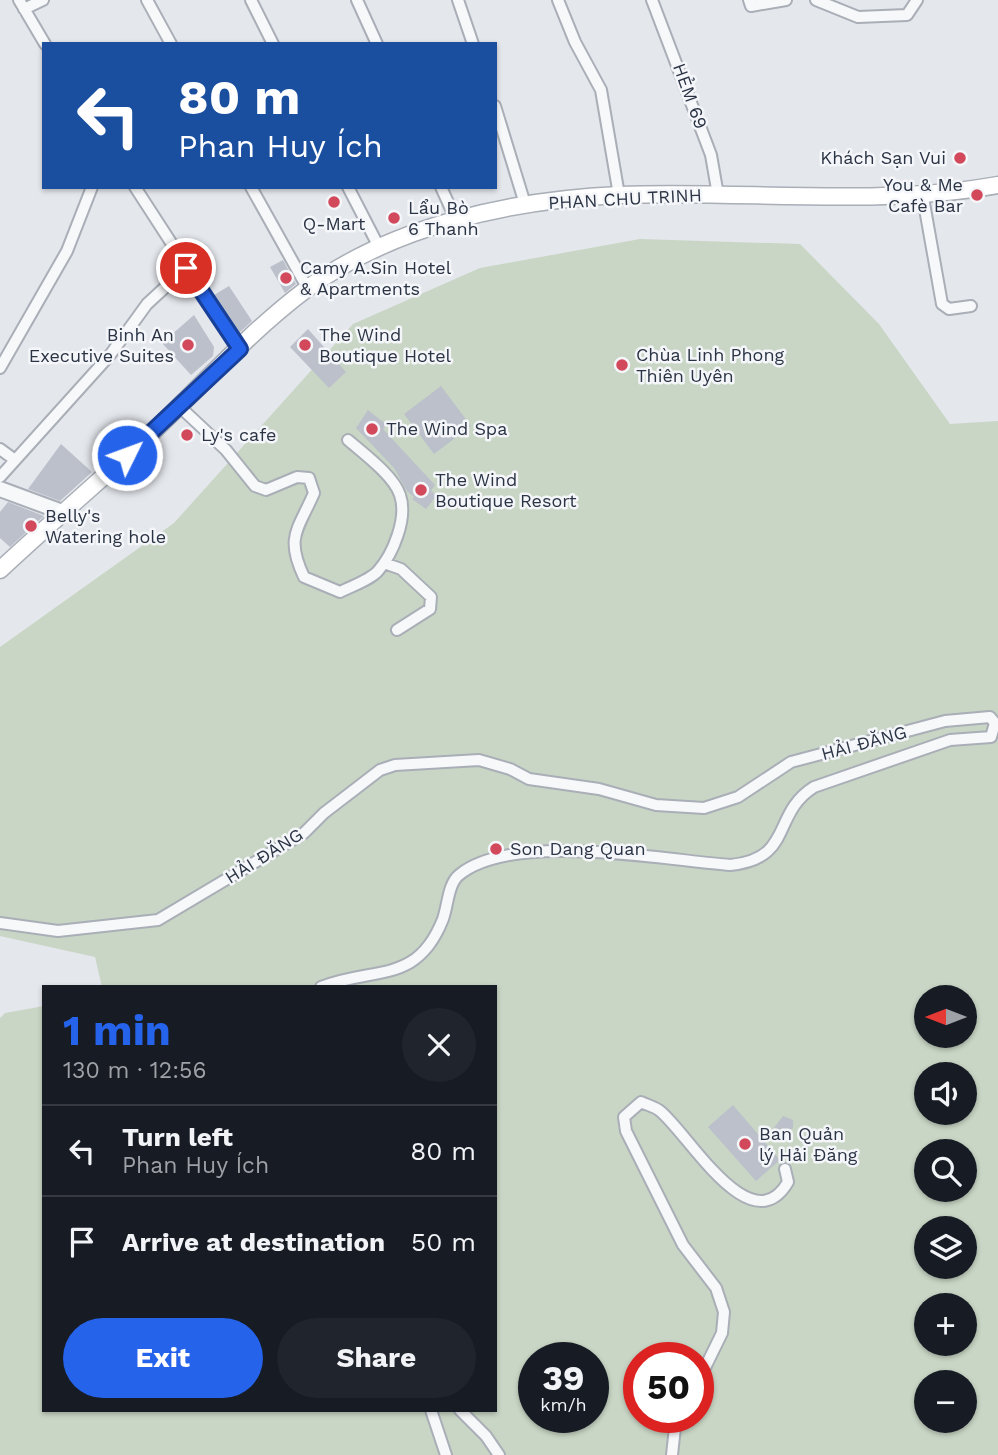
<!DOCTYPE html>
<meta charset="utf-8">
<style>
body{margin:0;font-family:"Work Sans",sans-serif;background:#20242c;color:#f1f3f6;height:100vh;display:flex;flex-direction:column;font-size:26px;white-space:nowrap}
*{box-sizing:border-box;margin:0}
p{font-size:23px;color:#9ea1a6}
.icon{flex:none;width:38px;height:38px;fill:none;stroke:currentColor;stroke-width:2;stroke-linecap:round;stroke-linejoin:round}
.map{position:relative;flex:1;overflow:hidden}
.sheet{position:absolute;left:42px;top:985px;width:455px;height:427px;display:flex;flex-direction:column;background:#171b24;border-radius:0px;box-shadow:0 2px 5px #0004}
.sheet>*{flex:none}
.top-card{position:absolute;left:42px;top:42px;width:455px;height:147px;border-radius:0px;box-shadow:0 2px 5px #0004;background:#1a4fa0;color:#fff;overflow:hidden}
.needle{width:46px;rotate:270deg}
.buttons{position:absolute;left:914px;top:985px;display:grid;gap:14px}
.buttons a{display:grid;place-items:center;width:63px;height:63px;border-radius:50%;background:#171b24;box-shadow:0 2px 5px #0004;font-size:35px}
.speed{position:absolute;left:518px;top:1342px;display:flex;gap:14px;font-size:35px;font-weight:700;text-align:center}
.speed>*{display:grid;place-content:center;width:91px;height:91px;border-radius:50%;background:#171b24;box-shadow:0 2px 5px #0004;line-height:1}
.speed small{font-size:18px;font-weight:400}
.speed .limit{border:10px solid #d22;background:#fff;color:#111}
.pin{position:absolute;display:grid;place-items:center;width:60px;height:60px;color:#fff;margin:-30px;border:4px solid #fff;border-radius:50%;box-shadow:0 2px 7px #0007}
.me{position:absolute;width:77px;margin:-38px;rotate:48deg;stroke-linejoin:round;filter:drop-shadow(0 0 5px #0008)}
.turn{display:flex;align-items:center;gap:24px;height:147px;padding:0 21px;font-size:32px}
.turn .icon{width:91px;height:91px;stroke-width:2.5}
.turn b{display:block;font-size:49px;line-height:60px}
.round{display:grid;place-items:center;flex:none;width:74px;height:74px;border-radius:37px;background:#20242c}
.summary{display:flex;align-items:center;justify-content:space-between;height:119px;padding:0 21px}
h1{font-size:42px;font-weight:700;line-height:52px;color:#2563eb}
.action{display:flex;gap:14px;margin-top:auto;padding:14px 21px}
.action a{flex:1;height:80px;border-radius:42px;background:#2563eb;color:#fff;font-size:28px;font-weight:700;line-height:80px;text-align:center}
.action a+a{background:#20242c;color:#f1f3f6}
ul{padding:0;list-style:none}
li{display:flex;align-items:center;gap:21px;height:91px;padding:0 21px;border-top:2px solid #363941}
li div{flex:1}
li b{display:block;font-size:26px}
li em{font-style:normal}
.map>svg:first-child{display:block}
.green{fill:#c9d6c5;fill-rule:evenodd}
.building{fill:#bbc0ca}
.lines{fill:none;stroke-linecap:round;stroke-linejoin:round}
.minor-casing{stroke:#a9aeb7;stroke-width:14}
.tertiary-casing{stroke:#a9aeb7;stroke-width:18}
.secondary-casing{stroke:#a9aeb7;stroke-width:19}
.minor{stroke:#f7f8fa;stroke-width:10}
.tertiary{stroke:#f7f8fa;stroke-width:14}
.secondary{stroke:#fff;stroke-width:16}
.route-casing{stroke:#184099;stroke-width:18}
.route{stroke:#2563eb;stroke-width:12}
.poi-dot{fill:#d1495b;stroke:#f4f6f9;stroke-width:2.5}
.labels{text-anchor:middle;stroke-width:5;stroke-linejoin:round;paint-order:stroke}
.street-label{font-size:18px;fill:#2b3445;stroke:#f4f6f9}
.poi-label{font-size:18px;fill:#2b3445;stroke:#f4f6f9;text-anchor:start}
</style>
<div class="map">
<svg width="998" height="1455" viewBox="0 0 998 1455">
<rect width="100%" height="100%" fill="#e4e7ec"/>
<path class="green" d="M640,239l160,5 79,80 71,100 48,-3v1034h-998v-437l5,-5 39,-7v404h451v-423h-393l-7,-30 -95,-21v-289l174,-124 179,-199 127,-56zM926,998h38v38h-38zM926,1074h38v39h-38zM926,1152h38v38h-38zM926,1228h38v39h-38zM926,1306h38v38h-38zM534,1358h59v60h-59zM639,1358h59v60h-59zM926,1382h38v39h-38z"/>
<path class="building" d="M283,260l13,24 -11,9 -15,-26z
M229,286l23,35 -13,12 -25,-38z
M194,315l20,32 -1,9 -22,19 -29,-32z
M308,329l38,43 -17,16 -39,-41z
M441,386l30,40 -37,28 -30,-40z
M368,410l19,15 -4,4 52,56 -4,6 6,4 -11,14 -14,-10 2,-2 -7,-6 -13,-23 -38,-40z
M61,444l31,28 -32,29 -32,-12z
M8,502l36,14 -34,31 -10,-9v-26z
M733,1105l47,55 -24,21 -48,-54z
M783,1116l10,4v8l-4,3 -15,-3z"/>
<g class="lines">
<defs>
<path id="minor" d="M19,0l26,44
M147,0l24,44
M251,0l22,44
M357,0l20,44
M458,0l15,44
M558,0l17,42 26,48 18,105
M652,0l59,155 7,40
M749,0l2,6 35,-6
M816,0l42,17 49,-2 10,-15
M24,9l19,-9
M495,106l30,98
M135,187l105,162
M251,187l57,102
M348,187l32,62
M441,187l15,33
M922,192l20,112 7,5 22,-3
M0,368l67,-117 25,-64
M179,406l47,44 29,36 11,4 31,-13 12,1 5,15c-16,37 -29,44 -10,84l36,15c12,-6 30,-12 38,-21 15,-17 30,-53 22,-76 -6,-19 -37,-42 -52,-55
M0,449l15,11
M0,477l110,-122 37,-51 39,-36
M384,563l17,6 30,28 -1,12 -33,21
M0,923l58,8 100,-11 146,-87 20,-20 43,-33 13,-10 15,-5 84,-5 31,9 19,10 70,10 57,16 48,3 34,-11 53,-35 154,-41 45,-4 5,6 -4,14 -41,3 -136,47c-43,27 -20,72 -84,78 -66,-5 -218,-34 -271,10 -11,9 -11,30 -16,44 -26,66 -68,47 -122,68
M698,1382l24,-49 2,-21 -8,-24 -33,-43 -57,-114 -2,-14 17,-15c6,3 15,5 19,9 28,22 91,134 128,71l-3,-13
M431,1410l15,45
M460,1410l26,26 13,19
M672,1455l4,-37"/>
<path id="tertiary" d="M0,489l65,24"/>
<path id="secondary" d="M0,570c47,-44 95,-85 143,-129 53,-49 103,-106 161,-150 88,-66 208,-91 315,-96 126,-5 255,12 379,-10"/>
</defs>
<use href="#minor" class="minor-casing"/>
<use href="#tertiary" class="tertiary-casing"/>
<use href="#secondary" class="secondary-casing"/>
<use href="#minor" class="minor"/>
<use href="#tertiary" class="tertiary"/>
<use href="#secondary" class="secondary"/>
</g>
<g class="lines">
<defs>
<path id="route" d="M127,455l113,-106 -54,-81"/>
</defs>
<use href="#route" class="route-casing"/>
<use href="#route" class="route"/>
</g>
<g class="poi-dot">
<circle cx="960" cy="158" r="7"/>
<circle cx="977" cy="195" r="7"/>
<circle cx="334" cy="202" r="7"/>
<circle cx="394" cy="218" r="7"/>
<circle cx="286" cy="278" r="7"/>
<circle cx="188" cy="345" r="7"/>
<circle cx="305" cy="345" r="7"/>
<circle cx="622" cy="365" r="7"/>
<circle cx="372" cy="429" r="7"/>
<circle cx="187" cy="435" r="7"/>
<circle cx="421" cy="490" r="7"/>
<circle cx="31" cy="526" r="7"/>
<circle cx="496" cy="849" r="7"/>
<circle cx="745" cy="1144" r="7"/>
</g>
<g class="labels">
<g class="street-label">
<text transform="translate(690 96) rotate(70)" y="6">HẺM 69</text>
<text transform="translate(625 199) rotate(-3)" y="6">PHAN CHU TRINH</text>
<text transform="translate(864 743) rotate(-15)" y="6">HẢI ĐĂNG</text>
<text transform="translate(264 856) rotate(-32)" y="6">HẢI ĐĂNG</text>
</g>
<g class="poi-label">
<text x="946" y="164" text-anchor="end">Khách Sạn Vui</text>
<text x="963" y="191" text-anchor="end">You &amp; Me<tspan x="963" dy="21">Cafè Bar</tspan></text>
<text x="408" y="214">Lẩu Bò<tspan x="408" dy="21">6 Thanh</tspan></text>
<text x="334" y="230" text-anchor="middle">Q-Mart</text>
<text x="300" y="274">Camy A.Sin Hotel<tspan x="300" dy="21">&amp; Apartments</tspan></text>
<text x="174" y="341" text-anchor="end">Binh An<tspan x="174" dy="21">Executive Suites</tspan></text>
<text x="319" y="341">The Wind<tspan x="319" dy="21">Boutique Hotel</tspan></text>
<text x="636" y="361">Chùa Linh Phong<tspan x="636" dy="21">Thiên Uyên</tspan></text>
<text x="386" y="435">The Wind Spa</text>
<text x="201" y="441">Ly's cafe</text>
<text x="435" y="486">The Wind<tspan x="435" dy="21">Boutique Resort</tspan></text>
<text x="45" y="522">Belly's<tspan x="45" dy="21">Watering hole</tspan></text>
<text x="510" y="855">Son Dang Quan</text>
<text x="759" y="1140">Ban Quản<tspan x="759" dy="21">lý Hải Đăng</tspan></text>
</g>
</g>
</svg>
<div class="buttons">
<a><svg class="needle" viewBox="-14 -14 28 28"><path d="M0-13l5 13h-10z" fill="#e53935"/><path d="M0 13l5-13h-10z" fill="#9ea1a6"/></svg></a>
<a><svg class="icon" aria-label="sound" viewBox="0 0 24 24"><path d="M4 9h4l5-4v14l-5-4H4zM17 9q2 3 0 6"/></svg></a>
<a><svg class="icon" aria-label="search" viewBox="0 0 24 24"><circle cx="10" cy="10" r="6"/><path d="M15 15l6 6"/></svg></a>
<a><svg class="icon" aria-label="layers" viewBox="0 0 24 24"><path d="M12 4l9 5-9 5-9-5zM3 14l9 5 9-5"/></svg></a>
<a>+</a>
<a>−</a>
</div>
<div class="speed"><div>39<small>km/h</small></div><div class="limit">50</div></div>
<div class="pin" style="left:186px;top:268px;background:#d93025"><svg class="icon" aria-label="arrive" viewBox="0 0 24 24"><path d="M6 21V4h12l-3 4 3 4H6"/></svg></div>
<svg class="me" style="left:127px;top:455px" viewBox="-20 -20 40 40"><circle r="17" fill="#2563eb" stroke="#fff" stroke-width="3"/><path d="M0-11L8 9 0 5-8 9z" fill="#fff"/></svg>
<div class="top-card">
<div class="turn"><svg class="icon" aria-label="left" viewBox="0 0 24 24"><path d="M17 20v-9H6M10 6l-5 5 5 5"/></svg><div><b>80 m</b>Phan Huy Ích</div></div>
</div>
<section class="sheet">
<div class="summary"><div><h1>1 min</h1><p>130 m · 12:56</p></div><a class="round"><svg class="icon" aria-label="close" viewBox="0 0 24 24"><path d="M6 6l12 12M18 6L6 18"/></svg></a></div>
<ul>
<li><svg class="icon" aria-label="left" viewBox="0 0 24 24"><path d="M17 20v-9H6M10 6l-5 5 5 5"/></svg><div><b>Turn left</b><p>Phan Huy Ích</p></div><em>80 m</em></li>
<li><svg class="icon" aria-label="arrive" viewBox="0 0 24 24"><path d="M6 21V4h12l-3 4 3 4H6"/></svg><div><b>Arrive at destination</b></div><em>50 m</em></li>
</ul>
<div class="action"><a>Exit</a><a>Share</a></div>
</section>
</div>
